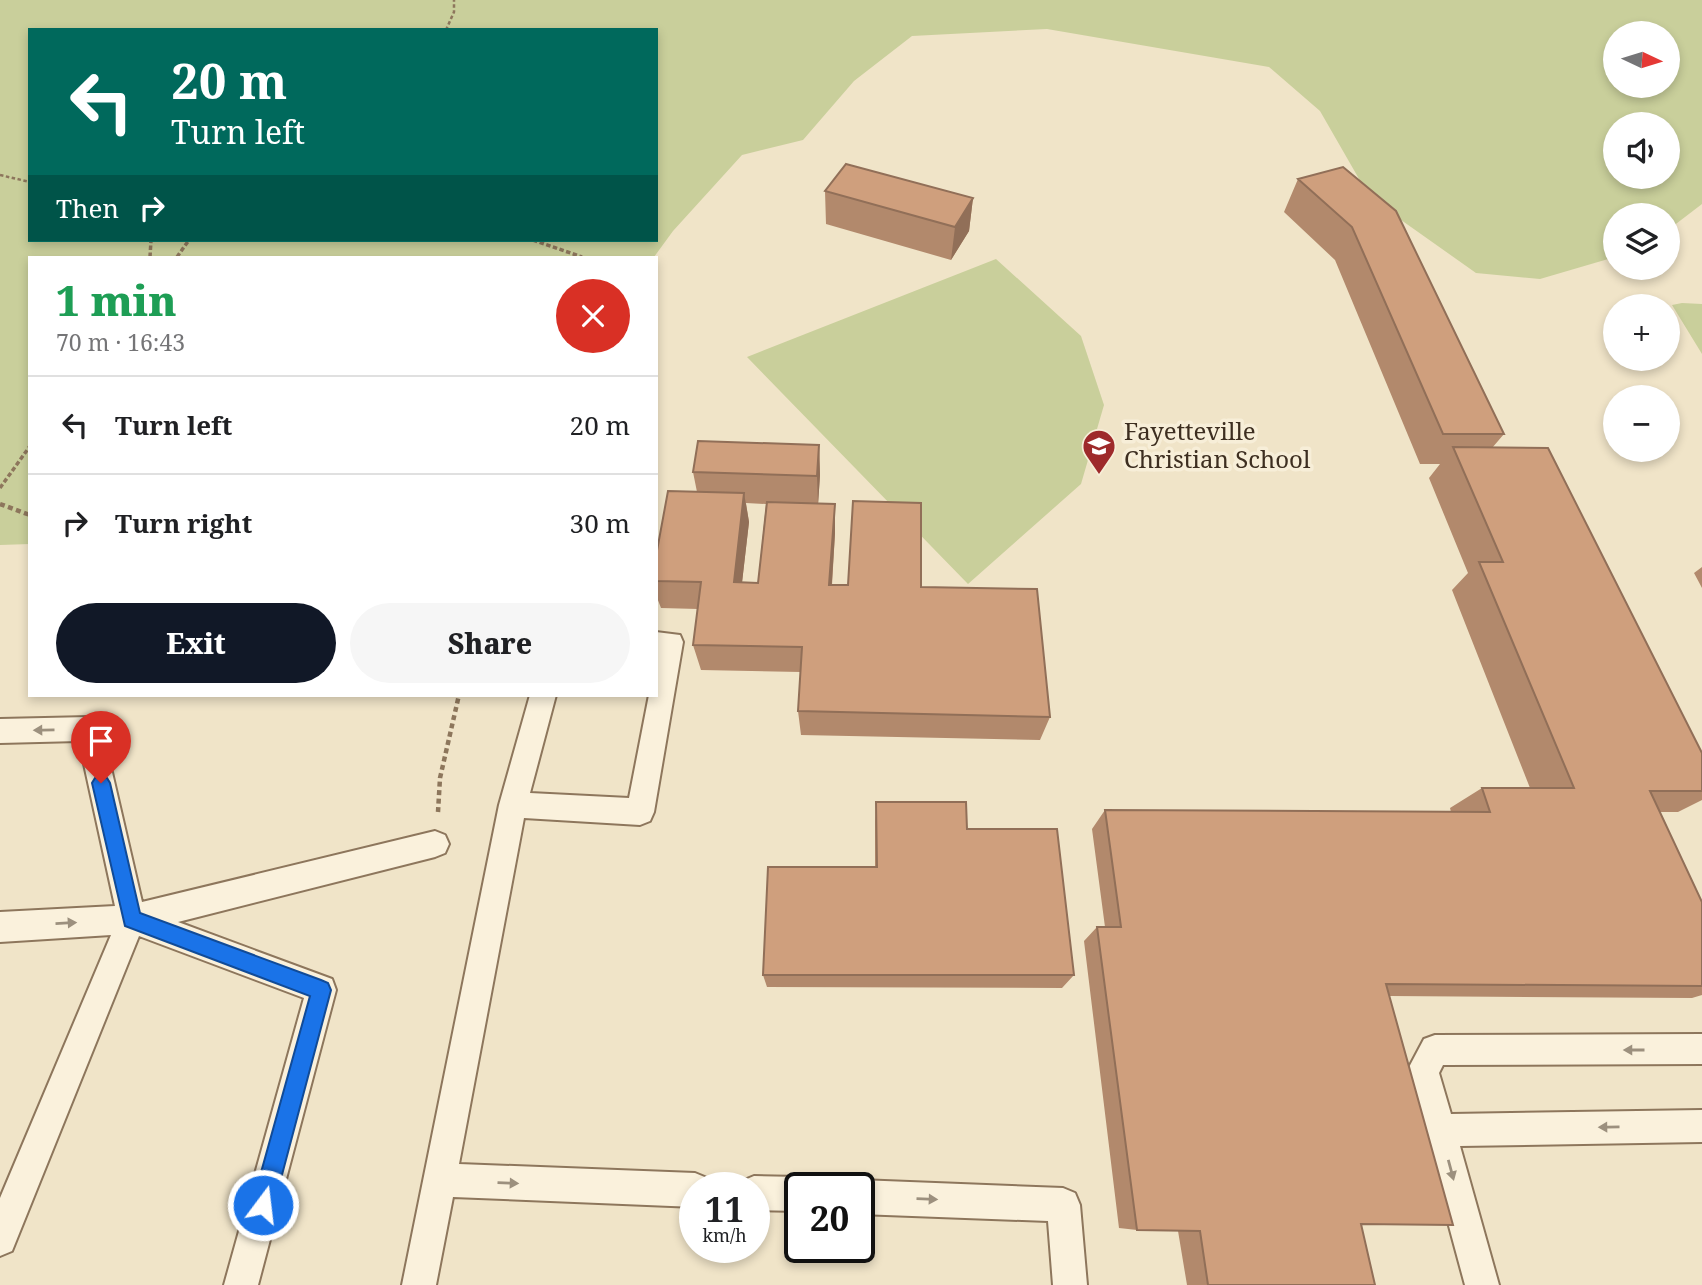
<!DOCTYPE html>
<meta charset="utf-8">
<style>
body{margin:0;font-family:"Noto Serif",serif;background:#f6f6f6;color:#202124;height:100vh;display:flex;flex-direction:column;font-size:26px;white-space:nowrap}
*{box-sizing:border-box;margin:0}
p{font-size:23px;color:#757577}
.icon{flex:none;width:38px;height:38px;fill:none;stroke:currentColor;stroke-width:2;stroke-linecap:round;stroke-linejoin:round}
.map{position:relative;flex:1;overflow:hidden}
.side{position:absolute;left:28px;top:256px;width:630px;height:441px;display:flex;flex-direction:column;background:#fff;border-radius:0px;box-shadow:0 4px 10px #0003}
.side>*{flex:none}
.hud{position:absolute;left:28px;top:28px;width:630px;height:214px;border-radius:0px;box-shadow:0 4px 10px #0003;background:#00695c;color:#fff;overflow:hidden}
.needle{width:46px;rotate:94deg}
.tools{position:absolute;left:1603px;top:21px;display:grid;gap:14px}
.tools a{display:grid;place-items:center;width:77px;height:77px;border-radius:50%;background:#fff;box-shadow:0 4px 10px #0003;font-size:35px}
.speed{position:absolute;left:679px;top:1172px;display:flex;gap:14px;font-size:35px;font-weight:700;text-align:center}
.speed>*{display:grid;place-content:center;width:91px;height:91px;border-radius:50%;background:#fff;box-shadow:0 4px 10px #0003;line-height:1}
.speed small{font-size:18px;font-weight:400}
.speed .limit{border:4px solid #111;border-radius:10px;background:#fff;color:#111}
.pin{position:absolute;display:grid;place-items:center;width:60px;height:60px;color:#fff;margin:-72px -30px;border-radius:50% 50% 50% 0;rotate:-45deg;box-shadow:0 0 7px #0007}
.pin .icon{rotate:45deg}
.me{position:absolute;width:77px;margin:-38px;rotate:15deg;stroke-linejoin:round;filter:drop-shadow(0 0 5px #0008)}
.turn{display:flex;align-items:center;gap:24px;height:147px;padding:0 28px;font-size:32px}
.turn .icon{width:91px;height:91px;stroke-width:2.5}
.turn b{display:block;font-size:49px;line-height:60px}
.then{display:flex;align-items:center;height:66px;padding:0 28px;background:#0003;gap:14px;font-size:26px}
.round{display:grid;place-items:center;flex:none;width:74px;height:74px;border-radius:37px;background:#f6f6f6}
.head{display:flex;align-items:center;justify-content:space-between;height:119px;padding:0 28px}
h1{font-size:42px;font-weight:800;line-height:52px;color:#1e9e55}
.action{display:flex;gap:14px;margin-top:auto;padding:14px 28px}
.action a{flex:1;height:80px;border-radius:42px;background:#111827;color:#fff;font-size:28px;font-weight:800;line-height:80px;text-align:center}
.action a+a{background:#f6f6f6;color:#202124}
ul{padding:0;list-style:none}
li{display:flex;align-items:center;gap:21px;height:98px;padding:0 28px;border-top:2px solid #e0e0e0}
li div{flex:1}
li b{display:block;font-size:26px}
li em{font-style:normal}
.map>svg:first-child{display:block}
.green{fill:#c9cf9b;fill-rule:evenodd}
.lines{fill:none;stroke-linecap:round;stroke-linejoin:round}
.service-casing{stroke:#8d765c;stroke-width:4}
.path-far2{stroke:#8d765c;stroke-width:2.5;stroke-dasharray:3.5 2.5;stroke-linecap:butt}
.path-far1{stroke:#8d765c;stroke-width:3.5;stroke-dasharray:4.5 2.5;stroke-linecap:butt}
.path{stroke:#8d765c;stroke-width:4.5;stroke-dasharray:5 3.5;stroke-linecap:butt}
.service{fill:#faf1dc;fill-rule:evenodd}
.wall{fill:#b2896c;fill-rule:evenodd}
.shaded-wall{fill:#916f58}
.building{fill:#cf9f7d;stroke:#916f58;stroke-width:2}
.oneway{fill:#9c907e}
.route{fill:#1a73e8;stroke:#114b97;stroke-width:2}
.labels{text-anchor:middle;stroke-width:7;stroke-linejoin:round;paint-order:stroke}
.poi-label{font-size:24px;fill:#3d2e20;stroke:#f7eed8;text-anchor:start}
</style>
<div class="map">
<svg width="1702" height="1285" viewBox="0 0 1702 1285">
<rect width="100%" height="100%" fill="#f0e4c8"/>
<path class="green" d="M0,0h1702v204l-34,26v-15h-53v42l-75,22 -64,-6 -106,-75 -50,-87 -51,-44 -222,-38 -135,7 -58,45 -51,59 -61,15 -69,76 -19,26h-624v287l-30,1zM30,30h626v210h-626zM1615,33h53v53h-53zM1615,124h53v53h-53z
M996,259l85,77 23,69 -23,79 -113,100 -221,-227z
M1682,303l20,1v50l-30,-49z"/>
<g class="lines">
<defs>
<path id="service" d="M656,632l24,3 3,7 -29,170 -4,9 -10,4 -116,-7 -65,346 236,9 12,5 4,10h-16v19l-242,-10 -17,88h-34l97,-480 31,-110h26l-26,98 99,5 20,-103h7z
M89,717l9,4 4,8 40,173 293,-71 10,4 4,9 -4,9 -10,4 -257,65 154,57 4,11 -78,295h-34l80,-287 -165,-62 -127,315 -12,5v-58l111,-263 -111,7v-30l115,-6 -36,-165 -79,2v-24z
M1702,1034v30l-259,1 -4,8 12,41 251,-4v32l-242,4 39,139h-34l-58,-214 17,-32 11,-4z
M754,1176l46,1 12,5 2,6h-14v23l-46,-1v-22h-15l3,-7z
M859,1180l204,8 12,5 5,12 7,80h-34l-5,-64 -189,-7v-26h-13z"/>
</defs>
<use href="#service" class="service-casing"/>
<path class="path-far2" d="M446,30l8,-18v-12
M0,175l30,7"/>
<path class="path-far1" d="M533,240l49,17
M150,257l1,-17
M177,257l12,-17
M0,488l30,-42"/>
<path class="path" d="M0,504l30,11
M438,812l2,-34 19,-83"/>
<use href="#service" class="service"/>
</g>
<path class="wall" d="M1343,167l161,267 -12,14 210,305v47l-24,12h-18l42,90v93l-10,3 -302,-2 -29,228 14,61h-188l-9,-54 -41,-1 -18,-2 -35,-287 13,-14h8l-13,-98 13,-19 346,2 -1,-4 32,-20h48l-78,-198 16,-17 -39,-95 11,-14h-20l-85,-204 -51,-48 14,-33z
M825,191l148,7 -4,33 -18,29 -125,-36z
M819,445l1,30 -2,29 17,29 -3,52 89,2 129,130 -10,23 -239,-5 -3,-24 3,-39 -100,-2 -8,-25 5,-36 -37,-1 -5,-13v-39l41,-64 -4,-20zM746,503l20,1 -8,79 -16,-1 7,-60z
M1702,567v21l-8,-15z
M876,802l91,27 107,146 -12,13 -295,-1 -4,-12 112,-108v-45z"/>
<path class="shaded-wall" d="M973,198l-4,33 -18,29 4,-33z
M819,445l1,30 -2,30 -1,-29z
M744,493l5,29 -10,87 -5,-27z
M835,504v29l-5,79 -1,-27z"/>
<path class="building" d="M846,164l127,34 -18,29 -130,-36z
M1343,167l53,44 108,223h-61l-91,-207 -54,-48z
M698,441l121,4 -2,31 -124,-4z
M1453,447l95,1 154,305v38h-52l52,111v84l-316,-2 67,241 -92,-1 14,61h-167l-8,-54 -63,-1 -40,-303h24l-16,-117 385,2 -8,-24h92l-95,-226h24z
M668,491l76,2 -10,89 24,1 9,-81 68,2 -6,81h19l5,-84 68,2v84l116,2 13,128 -252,-6 4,-64 -109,-2 8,-63 -45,-1v-25z
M876,802h90l1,27h90l17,146h-311l5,-108h109z"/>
<defs><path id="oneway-solid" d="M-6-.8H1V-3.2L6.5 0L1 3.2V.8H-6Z" transform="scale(1.75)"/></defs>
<g class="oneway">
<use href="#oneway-solid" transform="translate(44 730) rotate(179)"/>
<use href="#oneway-solid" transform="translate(66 923) rotate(-3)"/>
<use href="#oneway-solid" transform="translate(1634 1050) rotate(180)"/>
<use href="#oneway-solid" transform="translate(1609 1127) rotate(179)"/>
<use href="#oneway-solid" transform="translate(1451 1170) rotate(75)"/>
<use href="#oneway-solid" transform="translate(508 1183) rotate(2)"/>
<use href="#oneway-solid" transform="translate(927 1199) rotate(2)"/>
</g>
<path class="route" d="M101,775l6,3 3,5 30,130 181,67 7,3 3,7 -57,215 -3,7 -8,3 -8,-3 -3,-7 58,-209 -185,-70 -33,-143 3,-5z"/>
<defs>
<symbol id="school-pin" viewBox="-11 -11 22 30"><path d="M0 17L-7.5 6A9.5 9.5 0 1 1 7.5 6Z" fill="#9e2a2b" stroke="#f7eed8"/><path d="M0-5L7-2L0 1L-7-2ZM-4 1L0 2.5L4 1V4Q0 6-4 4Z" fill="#fff"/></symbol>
</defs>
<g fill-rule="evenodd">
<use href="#school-pin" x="1080" y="427" width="38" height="52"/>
</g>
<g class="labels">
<g class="poi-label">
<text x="1124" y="440">Fayetteville<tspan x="1124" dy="28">Christian School</tspan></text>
</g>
</g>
</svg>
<div class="tools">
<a><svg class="needle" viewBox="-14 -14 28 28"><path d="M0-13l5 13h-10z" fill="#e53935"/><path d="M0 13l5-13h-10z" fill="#757577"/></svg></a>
<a><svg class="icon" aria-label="sound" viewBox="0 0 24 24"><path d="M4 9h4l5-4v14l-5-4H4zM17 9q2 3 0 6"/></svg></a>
<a><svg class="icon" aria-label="layers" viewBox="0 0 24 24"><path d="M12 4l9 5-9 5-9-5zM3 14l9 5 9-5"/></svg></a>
<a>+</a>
<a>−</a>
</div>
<div class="speed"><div>11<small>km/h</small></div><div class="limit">20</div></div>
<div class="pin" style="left:101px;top:783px;background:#d93025"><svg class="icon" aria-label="arrive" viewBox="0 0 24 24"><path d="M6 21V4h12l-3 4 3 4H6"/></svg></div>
<svg class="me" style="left:263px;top:1205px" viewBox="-20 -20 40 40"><circle r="17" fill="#1a73e8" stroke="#fff" stroke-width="3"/><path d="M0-11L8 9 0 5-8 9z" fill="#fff"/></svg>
<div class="hud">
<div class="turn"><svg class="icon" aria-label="left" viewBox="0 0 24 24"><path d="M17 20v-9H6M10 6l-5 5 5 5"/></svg><div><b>20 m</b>Turn left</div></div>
<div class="then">Then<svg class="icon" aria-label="right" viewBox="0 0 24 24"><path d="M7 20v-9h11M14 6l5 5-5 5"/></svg></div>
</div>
<section class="side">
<div class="head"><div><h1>1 min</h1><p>70 m · 16:43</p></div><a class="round" style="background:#d93025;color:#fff"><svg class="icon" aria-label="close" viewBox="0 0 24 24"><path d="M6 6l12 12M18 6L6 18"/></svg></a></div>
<ul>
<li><svg class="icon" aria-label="left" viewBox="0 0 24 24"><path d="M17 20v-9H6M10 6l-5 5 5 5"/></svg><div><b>Turn left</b></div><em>20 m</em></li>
<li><svg class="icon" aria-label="right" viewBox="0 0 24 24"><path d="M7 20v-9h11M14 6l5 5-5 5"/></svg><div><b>Turn right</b></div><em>30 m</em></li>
</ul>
<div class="action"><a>Exit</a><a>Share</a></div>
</section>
</div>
